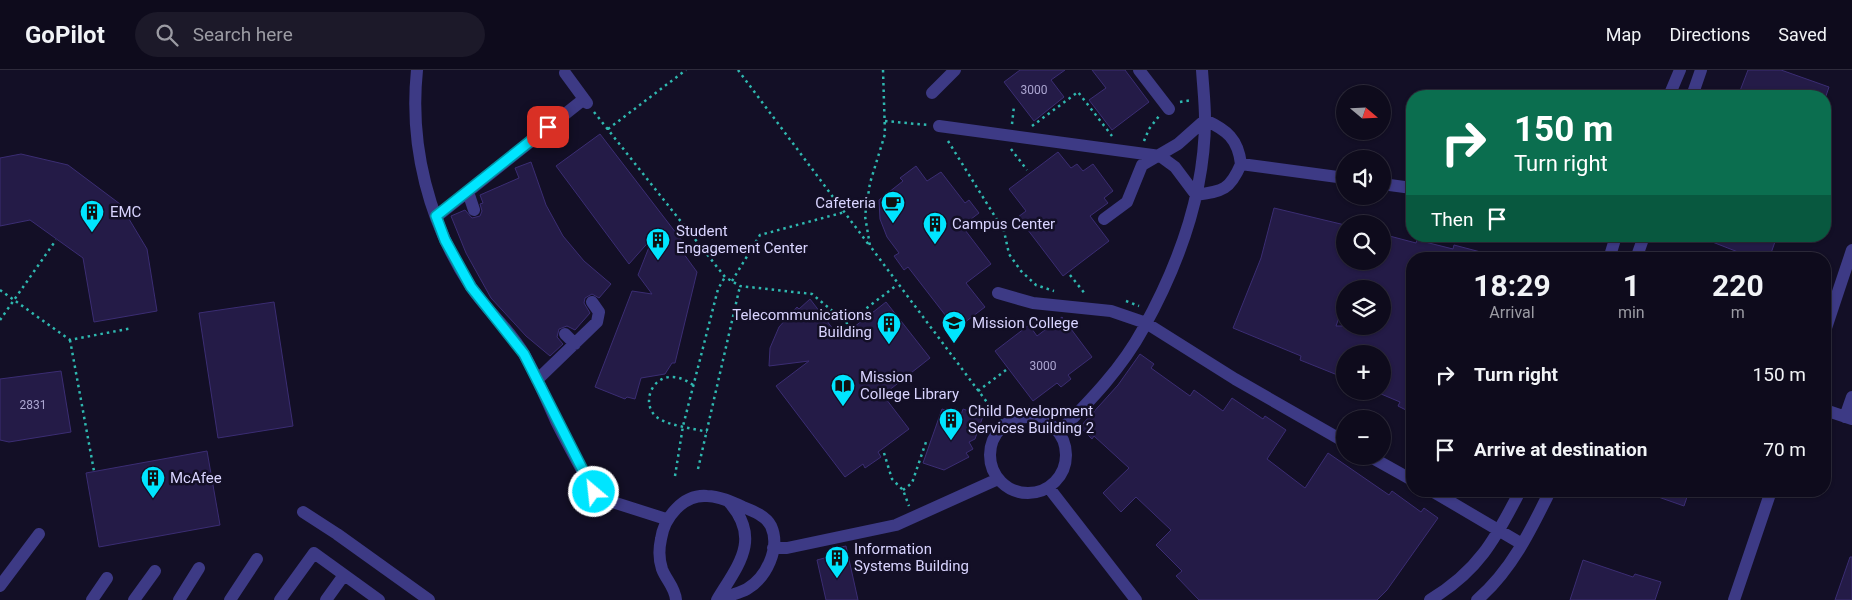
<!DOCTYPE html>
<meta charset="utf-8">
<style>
body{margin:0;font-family:Roboto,sans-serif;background:#1c1929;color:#f1f3f6;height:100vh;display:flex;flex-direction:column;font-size:19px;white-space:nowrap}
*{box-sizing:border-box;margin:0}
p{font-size:16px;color:#9b9ba3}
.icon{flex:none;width:28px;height:28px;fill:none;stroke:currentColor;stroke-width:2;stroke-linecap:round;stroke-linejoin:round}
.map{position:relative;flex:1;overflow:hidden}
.side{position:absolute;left:1406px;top:182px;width:425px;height:245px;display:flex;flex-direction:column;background:#0e0b1c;border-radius:20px;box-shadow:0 1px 4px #0004,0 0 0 1px #2e2b3b}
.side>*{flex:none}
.hud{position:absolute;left:1406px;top:20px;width:425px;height:152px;border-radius:20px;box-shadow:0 1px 4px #0004,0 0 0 1px #2e2b3b;background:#0b6e4f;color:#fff;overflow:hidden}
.needle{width:32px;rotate:109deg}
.tools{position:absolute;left:1336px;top:15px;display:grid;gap:10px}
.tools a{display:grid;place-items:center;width:55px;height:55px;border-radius:50%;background:#0e0b1c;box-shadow:0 1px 4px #0004,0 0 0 1px #2e2b3b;font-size:25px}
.pin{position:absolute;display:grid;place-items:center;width:42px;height:42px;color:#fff;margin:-21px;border-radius:10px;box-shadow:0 2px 8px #0006}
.me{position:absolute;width:55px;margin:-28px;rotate:332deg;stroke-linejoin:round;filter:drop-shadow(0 0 4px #0008)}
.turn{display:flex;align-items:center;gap:18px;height:105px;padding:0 25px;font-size:22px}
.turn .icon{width:65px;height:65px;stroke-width:2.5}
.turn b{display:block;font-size:35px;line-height:42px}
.then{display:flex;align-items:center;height:48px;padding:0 25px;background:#0003;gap:10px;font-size:19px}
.eta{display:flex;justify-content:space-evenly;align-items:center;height:85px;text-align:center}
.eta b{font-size:30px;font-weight:700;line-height:35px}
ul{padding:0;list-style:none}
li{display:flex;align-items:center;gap:15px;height:75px;padding:0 25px}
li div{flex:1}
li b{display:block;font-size:19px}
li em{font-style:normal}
header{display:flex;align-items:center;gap:30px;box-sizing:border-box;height:70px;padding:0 25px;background:#0e0b1c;border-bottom:1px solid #2e2b3b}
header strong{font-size:24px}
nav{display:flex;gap:28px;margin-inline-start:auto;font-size:18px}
.search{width:350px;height:45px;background:#1c1929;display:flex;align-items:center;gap:12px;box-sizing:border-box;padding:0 18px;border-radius:28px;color:#9b9ba3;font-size:19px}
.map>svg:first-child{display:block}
.building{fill:#241b47;stroke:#3b2d73;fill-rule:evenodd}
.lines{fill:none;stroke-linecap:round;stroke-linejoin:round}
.path{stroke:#2fb8b0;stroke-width:2.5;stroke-dasharray:2.5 4;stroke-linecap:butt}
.minor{stroke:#3d3a85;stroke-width:12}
.route-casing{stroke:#0095a6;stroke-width:12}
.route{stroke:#00e5ff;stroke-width:9}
.labels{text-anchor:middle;stroke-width:5;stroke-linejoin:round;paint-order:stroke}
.number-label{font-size:12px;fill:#aca6d1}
.poi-label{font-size:15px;fill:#d9d4ff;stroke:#130f26;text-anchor:start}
</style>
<header>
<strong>GoPilot</strong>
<div class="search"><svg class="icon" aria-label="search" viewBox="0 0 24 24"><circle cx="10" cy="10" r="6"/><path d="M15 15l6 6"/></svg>Search here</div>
<nav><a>Map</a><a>Directions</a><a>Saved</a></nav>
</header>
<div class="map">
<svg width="1852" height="530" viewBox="0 0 1852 530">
<rect width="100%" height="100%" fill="#130f26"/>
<path class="building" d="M1020,0h45l-14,10 13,17 -30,24 -30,-39z
M1092,0h33l24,32 -37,28 -23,-30 17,-12z
M1748,0h33l48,17 -3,9h-88z
M600,64l86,112 -5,4 16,22 -22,91h-3l-7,11 -24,4 -6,21 -8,-2 -2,2 -30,-12 37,-96 20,3 -14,-19 15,-38 -24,27 -73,-98z
M1058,82l13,16 6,-4 6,7 10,-7 20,27 -9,7 4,5 -18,13 19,25 -46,35 -45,-59 8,-6 -17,-22z
M21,84l47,11 52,39 27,45 10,62 -63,11 -11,-64 -53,-38 -30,6v-68z
M531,92l15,43 17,31 21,25 27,23 -12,14 -7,-4 -7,4 -1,5 6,10 -15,17 -8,-4 -8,3 -2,8 6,7 -13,12 -24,-20 -35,-38 -25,-45 -15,-37 14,-6 7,8 8,-2 2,-5 -2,-7 3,-1 -3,-8 39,-17 -4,-10z
M916,96l11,15 14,-9 24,31 4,-3 10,13 -17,13 29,38 -25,19 19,24 -29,22 -48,-62 -4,3 -10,-14 5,-3 -12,-16 -7,-18 -1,-19 24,-19 -3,-3z
M1274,138l71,17v36h37v-27l34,9 1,-3 36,9 1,-4 38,10v4h-80v154l-14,-7 2,-4 -26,-11h8v-37h-37v24l-45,-18 1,-4 -68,-28 28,-70zM1345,219h37v37h-46l9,-25z
M1697,166h80l-8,23h-13z
M810,229l30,39 46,-36 44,56 -47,37 26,34 -31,23 3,5 -16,11 -2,-4 -18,13 -69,-91 33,-25 -40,5 1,-18 9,-21 18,-20 2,2z
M274,232l19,124 -75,12 -19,-125z
M1062,247l30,40 -24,18 3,4 -10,8 -4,-4 -24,18 -38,-50 34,-26 8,11z
M1140,284l14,10 -3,4 39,28 4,-6 29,21 9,-13 31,21 2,-3 21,14 -19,29 38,29 23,-35 61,42 3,-4 29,21 3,-4 14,10 -51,72 -10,10h-178l-23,-24 6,-5 -26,-26 15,-15 -35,-33 -15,15 -18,-19 26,-25 -35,-32 -2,3 -12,-12 38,-42z
M61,301l10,61 -62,10 -9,-2v-61z
M942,339l19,6 2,-6 20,7 -8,23 -6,3 4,7 -7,4 3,4 -25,13 -21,-7z
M207,381l13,74 -121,22 -13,-74z
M1648,421h41l-5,15 -37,-13z
M846,476l12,54h-32l-9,-40 15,-4 -1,-7z
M1850,487h2v43h-17z
M1583,490l50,17 2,-3 26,8 -6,18h-85z"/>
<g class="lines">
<path class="path" d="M738,0l131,175
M883,0l2,64 -15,49 -5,33 5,30 134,179
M1180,32l12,-2
M594,42l131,165 15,9 72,8 35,29 50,-38
M885,51l43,4
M1012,54l2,-18
M1032,56l46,-34 34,44
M608,59l78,-59
M948,71l56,90 5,23 12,17 15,14 18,6
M1144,71l5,-12 10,-13
M1011,79l16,21
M1070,205l16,20
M732,211l28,-46 85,-23
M0,220l70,50 62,-12
M1126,231l13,5
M0,250l56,-80
M70,270l24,131
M693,315c-36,-26 -57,18 -35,33 12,8 34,10 49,14
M978,321l28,-21
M884,383l8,26 11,11 6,16
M698,399l42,-183
M675,406l8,-50 35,-137 7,-12
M903,420l9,-7 14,-41"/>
<path class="minor" d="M417,0c-8,76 12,153 54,217 16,24 40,43 54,69 12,21 21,43 31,65 12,24 25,47 38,71l6,6 66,21
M1139,0l30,39
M565,3l22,30
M932,23l23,-23
M1669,26l11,-26
M1692,26l9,-26
M939,56l221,30 15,11 21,28c27,-4 34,-5 45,-31 -3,-25 -14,-34 -36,-44l-27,24 -36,21 -15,37 -23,17
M1241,94l104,14
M1382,114l30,4
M468,122l6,18
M436,147l148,-118
M1609,189l7,-23
M1636,189l8,-23
M998,223l35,10 78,8 35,12 89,56 110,63
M1825,261l27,-81
M565,264l10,10
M537,310l60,-58 2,-10 -7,-10
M1825,340l27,9
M990 385a38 38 0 1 1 76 0a38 38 0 1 1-76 0Z
M1845,347l7,-20
M1059,362c31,-31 63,-64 84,-103 35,-63 62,-136 62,-210 0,-16 -2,-33 -3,-49
M1369,386l43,24
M1049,418l87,112
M1432,421l90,53
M303,442l34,22 92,66
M773,478h14l109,-23 102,-46
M0,516l39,-52
M92,530l15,-22
M134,530l21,-29
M179,530l20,-32
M230,530l27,-41
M280,530l34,-47 65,47
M326,530l18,-25
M676,530c-1,-13 -10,-20 -14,-31 -3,-9 -3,-21 -1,-30 3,-21 22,-45 46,-43 12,0 25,6 36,11 10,4 23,9 28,19 10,22 -5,52 -24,63 -9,5 -20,7 -29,10
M717,530c21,-35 45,-61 12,-98
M1430,530c48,-29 65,-60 90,-109
M1477,530c34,-29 54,-70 73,-109
M1734,530l37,-109"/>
</g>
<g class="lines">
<defs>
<path id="route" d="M548,57l-112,89 9,24 26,47 53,67 70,138"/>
</defs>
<use href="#route" class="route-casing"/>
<use href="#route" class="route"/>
</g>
<defs>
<symbol id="cafe-pin" viewBox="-11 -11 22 30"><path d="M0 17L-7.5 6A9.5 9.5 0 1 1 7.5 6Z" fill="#00e5ff" stroke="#130f26"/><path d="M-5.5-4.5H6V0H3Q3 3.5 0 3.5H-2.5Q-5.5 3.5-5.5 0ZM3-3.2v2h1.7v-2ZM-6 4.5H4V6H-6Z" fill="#111"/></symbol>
<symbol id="building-pin" viewBox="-11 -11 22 30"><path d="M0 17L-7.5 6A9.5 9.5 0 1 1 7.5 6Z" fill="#00e5ff" stroke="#130f26"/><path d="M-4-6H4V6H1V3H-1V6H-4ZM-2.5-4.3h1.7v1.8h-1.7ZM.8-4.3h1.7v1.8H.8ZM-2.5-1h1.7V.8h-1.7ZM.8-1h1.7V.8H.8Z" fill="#111"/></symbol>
<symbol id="university-pin" viewBox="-11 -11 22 30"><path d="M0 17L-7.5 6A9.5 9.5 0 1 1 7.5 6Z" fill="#00e5ff" stroke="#130f26"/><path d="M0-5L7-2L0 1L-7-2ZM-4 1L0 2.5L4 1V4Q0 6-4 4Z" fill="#111"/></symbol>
<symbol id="library-pin" viewBox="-11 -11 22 30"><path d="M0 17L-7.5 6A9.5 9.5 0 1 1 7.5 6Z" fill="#00e5ff" stroke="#130f26"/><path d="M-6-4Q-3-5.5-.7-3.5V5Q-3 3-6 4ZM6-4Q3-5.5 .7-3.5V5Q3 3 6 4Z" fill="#111"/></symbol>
</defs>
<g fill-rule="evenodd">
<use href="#cafe-pin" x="879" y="119" width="28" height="38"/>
<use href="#building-pin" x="78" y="128" width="28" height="38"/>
<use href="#building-pin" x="921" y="140" width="28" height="38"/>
<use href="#building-pin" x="644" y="156" width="28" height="38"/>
<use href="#university-pin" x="940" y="239" width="28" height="38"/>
<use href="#building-pin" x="875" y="240" width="28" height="38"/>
<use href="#library-pin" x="829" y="302" width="28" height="38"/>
<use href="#building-pin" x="937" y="336" width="28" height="38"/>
<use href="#building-pin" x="139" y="394" width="28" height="38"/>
<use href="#building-pin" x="823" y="474" width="28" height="38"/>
</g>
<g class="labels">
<g class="number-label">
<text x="1034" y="24">3000</text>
<text x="1043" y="300">3000</text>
<text x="33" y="339">2831</text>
</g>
<g class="poi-label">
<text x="876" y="138" text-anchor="end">Cafeteria</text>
<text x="110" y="147">EMC</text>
<text x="952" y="159">Campus Center</text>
<text x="676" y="166">Student<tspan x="676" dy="17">Engagement Center</tspan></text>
<text x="872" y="250" text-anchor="end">Telecommunications<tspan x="872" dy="17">Building</tspan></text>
<text x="972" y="258">Mission College</text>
<text x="860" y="312">Mission<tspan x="860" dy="17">College Library</tspan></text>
<text x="968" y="346">Child Development<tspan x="968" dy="17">Services Building 2</tspan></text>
<text x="170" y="413">McAfee</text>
<text x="854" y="484">Information<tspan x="854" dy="17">Systems Building</tspan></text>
</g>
</g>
</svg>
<div class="tools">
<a><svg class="needle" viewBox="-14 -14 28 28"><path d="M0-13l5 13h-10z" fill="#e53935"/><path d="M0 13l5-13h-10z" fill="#9b9ba3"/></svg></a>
<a><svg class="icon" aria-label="sound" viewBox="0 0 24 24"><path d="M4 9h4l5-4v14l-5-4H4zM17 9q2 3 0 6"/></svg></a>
<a><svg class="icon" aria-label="search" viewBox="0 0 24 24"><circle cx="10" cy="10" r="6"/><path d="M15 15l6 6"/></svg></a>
<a><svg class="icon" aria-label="layers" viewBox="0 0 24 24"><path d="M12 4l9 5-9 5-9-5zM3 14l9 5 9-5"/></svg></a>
<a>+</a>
<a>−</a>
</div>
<div class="pin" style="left:548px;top:57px;background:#d93025"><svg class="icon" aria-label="arrive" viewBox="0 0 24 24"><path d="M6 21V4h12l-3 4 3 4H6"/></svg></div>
<svg class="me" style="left:594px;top:422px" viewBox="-20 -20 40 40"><circle r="17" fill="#00e5ff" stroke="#fff" stroke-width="3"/><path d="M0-11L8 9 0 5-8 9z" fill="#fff"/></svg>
<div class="hud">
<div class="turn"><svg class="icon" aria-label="right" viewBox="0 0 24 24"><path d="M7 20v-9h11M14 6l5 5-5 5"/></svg><div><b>150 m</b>Turn right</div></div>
<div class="then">Then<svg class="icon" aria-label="arrive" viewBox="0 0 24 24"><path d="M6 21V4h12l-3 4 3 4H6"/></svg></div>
</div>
<section class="side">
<div class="eta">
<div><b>18:29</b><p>Arrival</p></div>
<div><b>1</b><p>min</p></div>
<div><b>220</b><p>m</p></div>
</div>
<ul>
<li><svg class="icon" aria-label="right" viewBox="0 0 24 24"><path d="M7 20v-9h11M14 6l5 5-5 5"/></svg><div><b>Turn right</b></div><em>150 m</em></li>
<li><svg class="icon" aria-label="arrive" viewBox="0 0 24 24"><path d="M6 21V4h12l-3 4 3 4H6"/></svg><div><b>Arrive at destination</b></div><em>70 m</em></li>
</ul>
</section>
</div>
